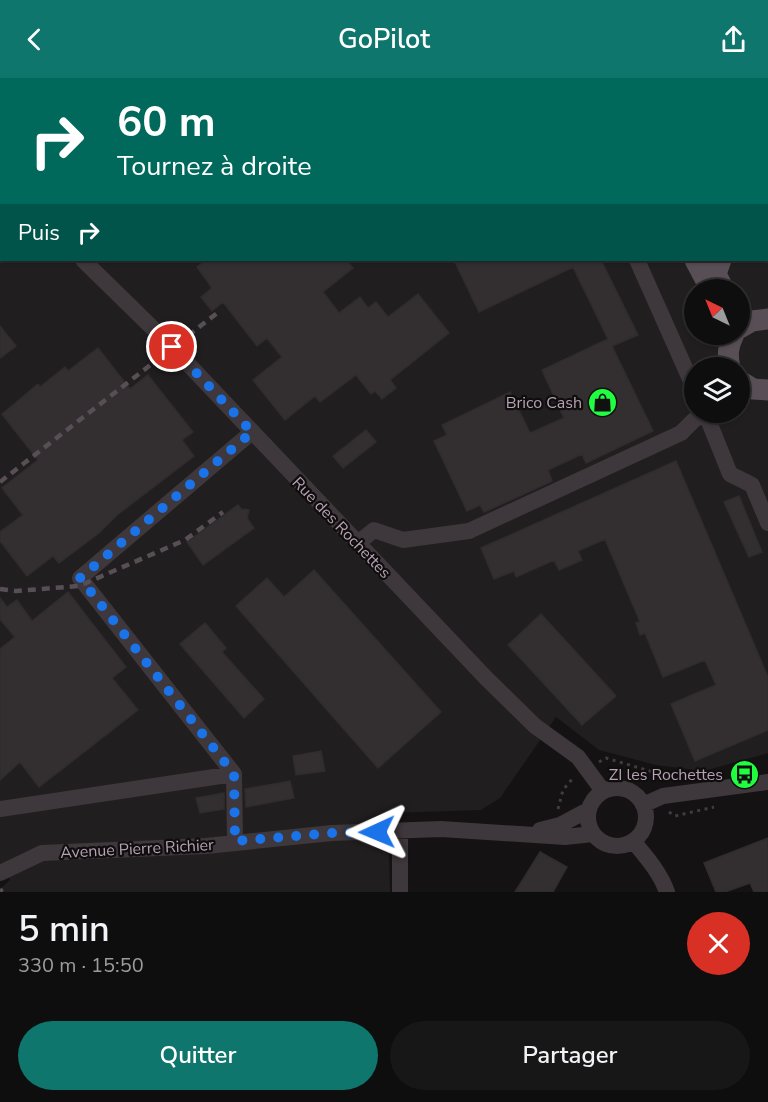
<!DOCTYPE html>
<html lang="fr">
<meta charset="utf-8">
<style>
body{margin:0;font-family:"Nunito Sans",sans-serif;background:#181717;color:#f1f3f6;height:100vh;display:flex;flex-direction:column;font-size:22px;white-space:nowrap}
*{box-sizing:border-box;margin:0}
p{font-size:20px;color:#9b9c9e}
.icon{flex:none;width:33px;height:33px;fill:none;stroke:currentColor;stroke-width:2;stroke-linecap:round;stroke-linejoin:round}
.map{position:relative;height:814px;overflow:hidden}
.details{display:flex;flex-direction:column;background:#0f0e0e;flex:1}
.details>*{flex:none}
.guide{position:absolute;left:0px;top:0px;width:768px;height:183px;box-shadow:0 2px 4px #0004,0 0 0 2px #2f2e2e;background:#00695c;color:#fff;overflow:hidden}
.needle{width:39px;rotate:317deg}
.controls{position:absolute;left:684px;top:201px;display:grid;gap:12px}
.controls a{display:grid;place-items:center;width:66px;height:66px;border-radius:50%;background:#0f0e0e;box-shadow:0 2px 4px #0004,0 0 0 2px #2f2e2e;font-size:30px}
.pin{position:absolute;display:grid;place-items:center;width:51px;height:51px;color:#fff;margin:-26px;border:3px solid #fff;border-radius:50%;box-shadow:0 2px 6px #0007}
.me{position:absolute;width:66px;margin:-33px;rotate:269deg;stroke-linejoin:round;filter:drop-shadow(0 0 4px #0008)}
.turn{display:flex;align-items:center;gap:21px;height:126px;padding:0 18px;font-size:27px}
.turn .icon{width:78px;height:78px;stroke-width:2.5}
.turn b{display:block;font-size:42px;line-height:51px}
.then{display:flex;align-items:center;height:57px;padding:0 18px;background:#0003;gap:12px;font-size:22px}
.round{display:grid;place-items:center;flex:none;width:63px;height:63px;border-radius:32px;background:#181717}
.summary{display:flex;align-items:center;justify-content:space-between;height:102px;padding:0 18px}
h1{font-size:36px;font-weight:600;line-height:45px}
.primary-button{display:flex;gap:12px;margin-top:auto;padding:12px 18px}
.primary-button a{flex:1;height:69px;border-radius:36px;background:#0f766e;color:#fff;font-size:24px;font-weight:600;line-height:69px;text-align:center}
.primary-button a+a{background:#181717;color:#f1f3f6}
header{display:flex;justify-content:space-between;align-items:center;height:78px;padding:0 18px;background:#0f766e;color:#fff;font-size:27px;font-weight:600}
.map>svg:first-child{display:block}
.built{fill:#211e1f;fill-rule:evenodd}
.building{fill:#332f31;stroke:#302c2e;stroke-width:1.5}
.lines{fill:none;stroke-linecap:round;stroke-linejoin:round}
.path{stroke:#423b41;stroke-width:3;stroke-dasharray:3 4.5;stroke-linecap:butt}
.minor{stroke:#3e373c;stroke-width:16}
.major{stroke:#584e56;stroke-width:21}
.rail{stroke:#584e56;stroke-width:4.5;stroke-dasharray:8 6;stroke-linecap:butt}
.route{stroke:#1a73e8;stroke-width:10;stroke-dasharray:0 18}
.labels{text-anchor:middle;stroke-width:4.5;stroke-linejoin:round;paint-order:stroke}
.poi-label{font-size:16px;fill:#b6a2b2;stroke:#0f0d0e;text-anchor:end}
.street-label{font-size:16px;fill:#b6a2b2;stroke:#0f0d0e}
</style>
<header><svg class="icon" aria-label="back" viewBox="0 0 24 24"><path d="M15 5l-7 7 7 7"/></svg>GoPilot<svg class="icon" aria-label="share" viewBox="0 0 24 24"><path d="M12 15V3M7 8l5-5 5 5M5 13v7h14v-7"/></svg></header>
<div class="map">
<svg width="768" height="814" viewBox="0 0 768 814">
<rect width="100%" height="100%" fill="#141213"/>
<path class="built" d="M0,0h768v675l-64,18 -48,-6 -57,-15 -43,-33 -56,81 -19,12 -93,3 2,79h-390v-3l10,-9 -10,-14zM2,2h764v180h-764zM694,212h46v44h-46zM694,290h46v44h-46z"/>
<path class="building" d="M207,182h139l7,8 -30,24 16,21 21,-16 8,11 8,-6 12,15 30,-23 31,39 -59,47 6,8 -14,11 -7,-8 -4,3 -15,-19 -36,27 -5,-6 -30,24 -32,-40 29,-23 -15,-19 -10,8 -34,-44 -11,9 -11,-14 11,-9 -15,-21z
M454,182h147l37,75 -26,11 41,85 -67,32 -4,-9 -34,16 4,11 -68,31 -4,-7 -13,6 -33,-70 13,-6 -5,-10 68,-33 20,41 34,-15 -22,-48 66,-31 -35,-72 -94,45z
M0,248l16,20 -16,12z
M98,270l32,41 18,-14 45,57 -11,8 12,16 -77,59 -18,18 -40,30 -6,-7 -26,20 -27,-35v-9l23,-17 -21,-27 36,-28 -36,-46 36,-30 2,3 25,-20 3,4z
M366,352l10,12 -33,26 -10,-12z
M676,383l92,216v53l-73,31 -24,-57 45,-19 -11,-25 -42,17 -18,-44 -5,2 -4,-12 4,-1 -35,-83 -27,12 4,9 -23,10 -5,-10 -38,17 -2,-6 -20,8 -13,-31z
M739,418l23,56 -13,5 -25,-55z
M238,427l3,4 8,1 -2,8 7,10 -51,37 -16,-23z
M314,492l127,142 -63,56 -142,-162 31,-28 17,19z
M68,514l58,75 -14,11 26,32 -99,77 -19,-25 -20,18v-131l15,-12 -15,-18v-21l7,9 10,-7 15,21z
M541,536l75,82 -34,29 -74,-80z
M205,545l21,25 -4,4 42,47 -20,19 -64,-74z
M321,673l4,20 -29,4 -3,-19z
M290,703l4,17 -48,9 -1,-18z
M224,715v16l-24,4 -4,-15z
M768,760v54h-14l-4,-9 -25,9h-9l-12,-29z
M540,774l27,15 -14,25h-38z"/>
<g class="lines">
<path class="path" d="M599,684l7,-4 47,14 8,8
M558,731l5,-19 10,-12
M669,734l6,4 39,-9"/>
<path class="minor" d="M244,0l8,2
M555,0l1,2
M220,2l3,-2
M264,2l3,-2
M0,100l2,1
M83,182l89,87 314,331 49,48 43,31 25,34
M637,182l57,128
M705,334l25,62 22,11 16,38
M358,465l16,-13 29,10 66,-9 212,-98 13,-13 11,-6
M588 739a29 29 0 1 1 58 0a29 29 0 1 1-58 0Z
M643,727l20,-9 105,-14
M0,731l234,-35
M540,752l20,-5 28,-15
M235,763l-1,-67 -154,-196 172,-146
M633,763c13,16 27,31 34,51
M0,795l42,-20 164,-7 126,-13 109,-4 124,8 28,-3
M400,814v-61"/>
<path class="major" d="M605,0l1,2
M673,0l1,2
M696,0l1,2
M766,98l2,2
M766,129l2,2
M766,170l2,2
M695,182l16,30
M721,182l-5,14 8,16
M740,250l12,-7 16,-2
M730,290c-3,-13 -2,-22 4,-34
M740,303l13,8 15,1"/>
<path class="rail" d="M0,404l221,-172
M0,511l16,2 63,-5 106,-46 38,-28
M0,811l2,3"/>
</g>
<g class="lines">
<path class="route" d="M172,269l80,85 -172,146 154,196 1,67 97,-8 45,-1"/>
</g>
<defs>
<symbol id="shop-disc" viewBox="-11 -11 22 22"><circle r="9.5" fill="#1fff40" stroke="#0f0d0e"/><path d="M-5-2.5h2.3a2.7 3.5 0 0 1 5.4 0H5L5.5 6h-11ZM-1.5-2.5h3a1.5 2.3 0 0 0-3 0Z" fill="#111"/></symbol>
<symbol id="bus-disc" viewBox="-11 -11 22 22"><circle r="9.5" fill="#1fff40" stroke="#0f0d0e"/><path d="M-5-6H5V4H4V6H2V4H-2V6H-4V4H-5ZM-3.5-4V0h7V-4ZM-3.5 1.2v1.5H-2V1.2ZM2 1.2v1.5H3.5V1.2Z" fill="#111"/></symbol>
</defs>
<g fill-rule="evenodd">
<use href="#shop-disc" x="586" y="308" width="33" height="33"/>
<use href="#bus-disc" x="728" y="680" width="33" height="33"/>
</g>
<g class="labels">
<g class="poi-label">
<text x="582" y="330">Brico Cash</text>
<text x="723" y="702">ZI les Rochettes</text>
</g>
<g class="street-label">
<text transform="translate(342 449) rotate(46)" y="6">Rue des Rochettes</text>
<text transform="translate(137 770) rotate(-3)" y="6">Avenue Pierre Richier</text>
</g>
</g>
</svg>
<div class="controls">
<a><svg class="needle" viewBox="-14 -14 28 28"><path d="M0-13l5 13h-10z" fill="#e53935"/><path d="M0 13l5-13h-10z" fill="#9b9c9e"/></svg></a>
<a><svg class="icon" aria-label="layers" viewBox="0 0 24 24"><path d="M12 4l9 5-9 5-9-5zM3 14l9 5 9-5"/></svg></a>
</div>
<div class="pin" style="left:172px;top:269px;background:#d93025"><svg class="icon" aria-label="arrive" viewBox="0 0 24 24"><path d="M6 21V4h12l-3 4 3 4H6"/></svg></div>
<svg class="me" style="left:377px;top:754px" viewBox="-20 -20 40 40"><path d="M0-17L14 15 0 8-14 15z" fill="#1a73e8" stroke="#fff" stroke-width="4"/></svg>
<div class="guide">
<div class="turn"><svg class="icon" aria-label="right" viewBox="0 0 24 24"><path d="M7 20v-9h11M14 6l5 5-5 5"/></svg><div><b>60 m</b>Tournez à droite</div></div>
<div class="then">Puis<svg class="icon" aria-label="right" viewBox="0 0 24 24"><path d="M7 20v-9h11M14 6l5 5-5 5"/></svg></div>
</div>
</div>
<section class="details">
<div class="summary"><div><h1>5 min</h1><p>330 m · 15:50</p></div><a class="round" style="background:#d93025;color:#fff"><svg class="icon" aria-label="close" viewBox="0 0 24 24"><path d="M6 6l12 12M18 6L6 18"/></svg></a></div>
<div class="primary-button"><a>Quitter</a><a>Partager</a></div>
</section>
